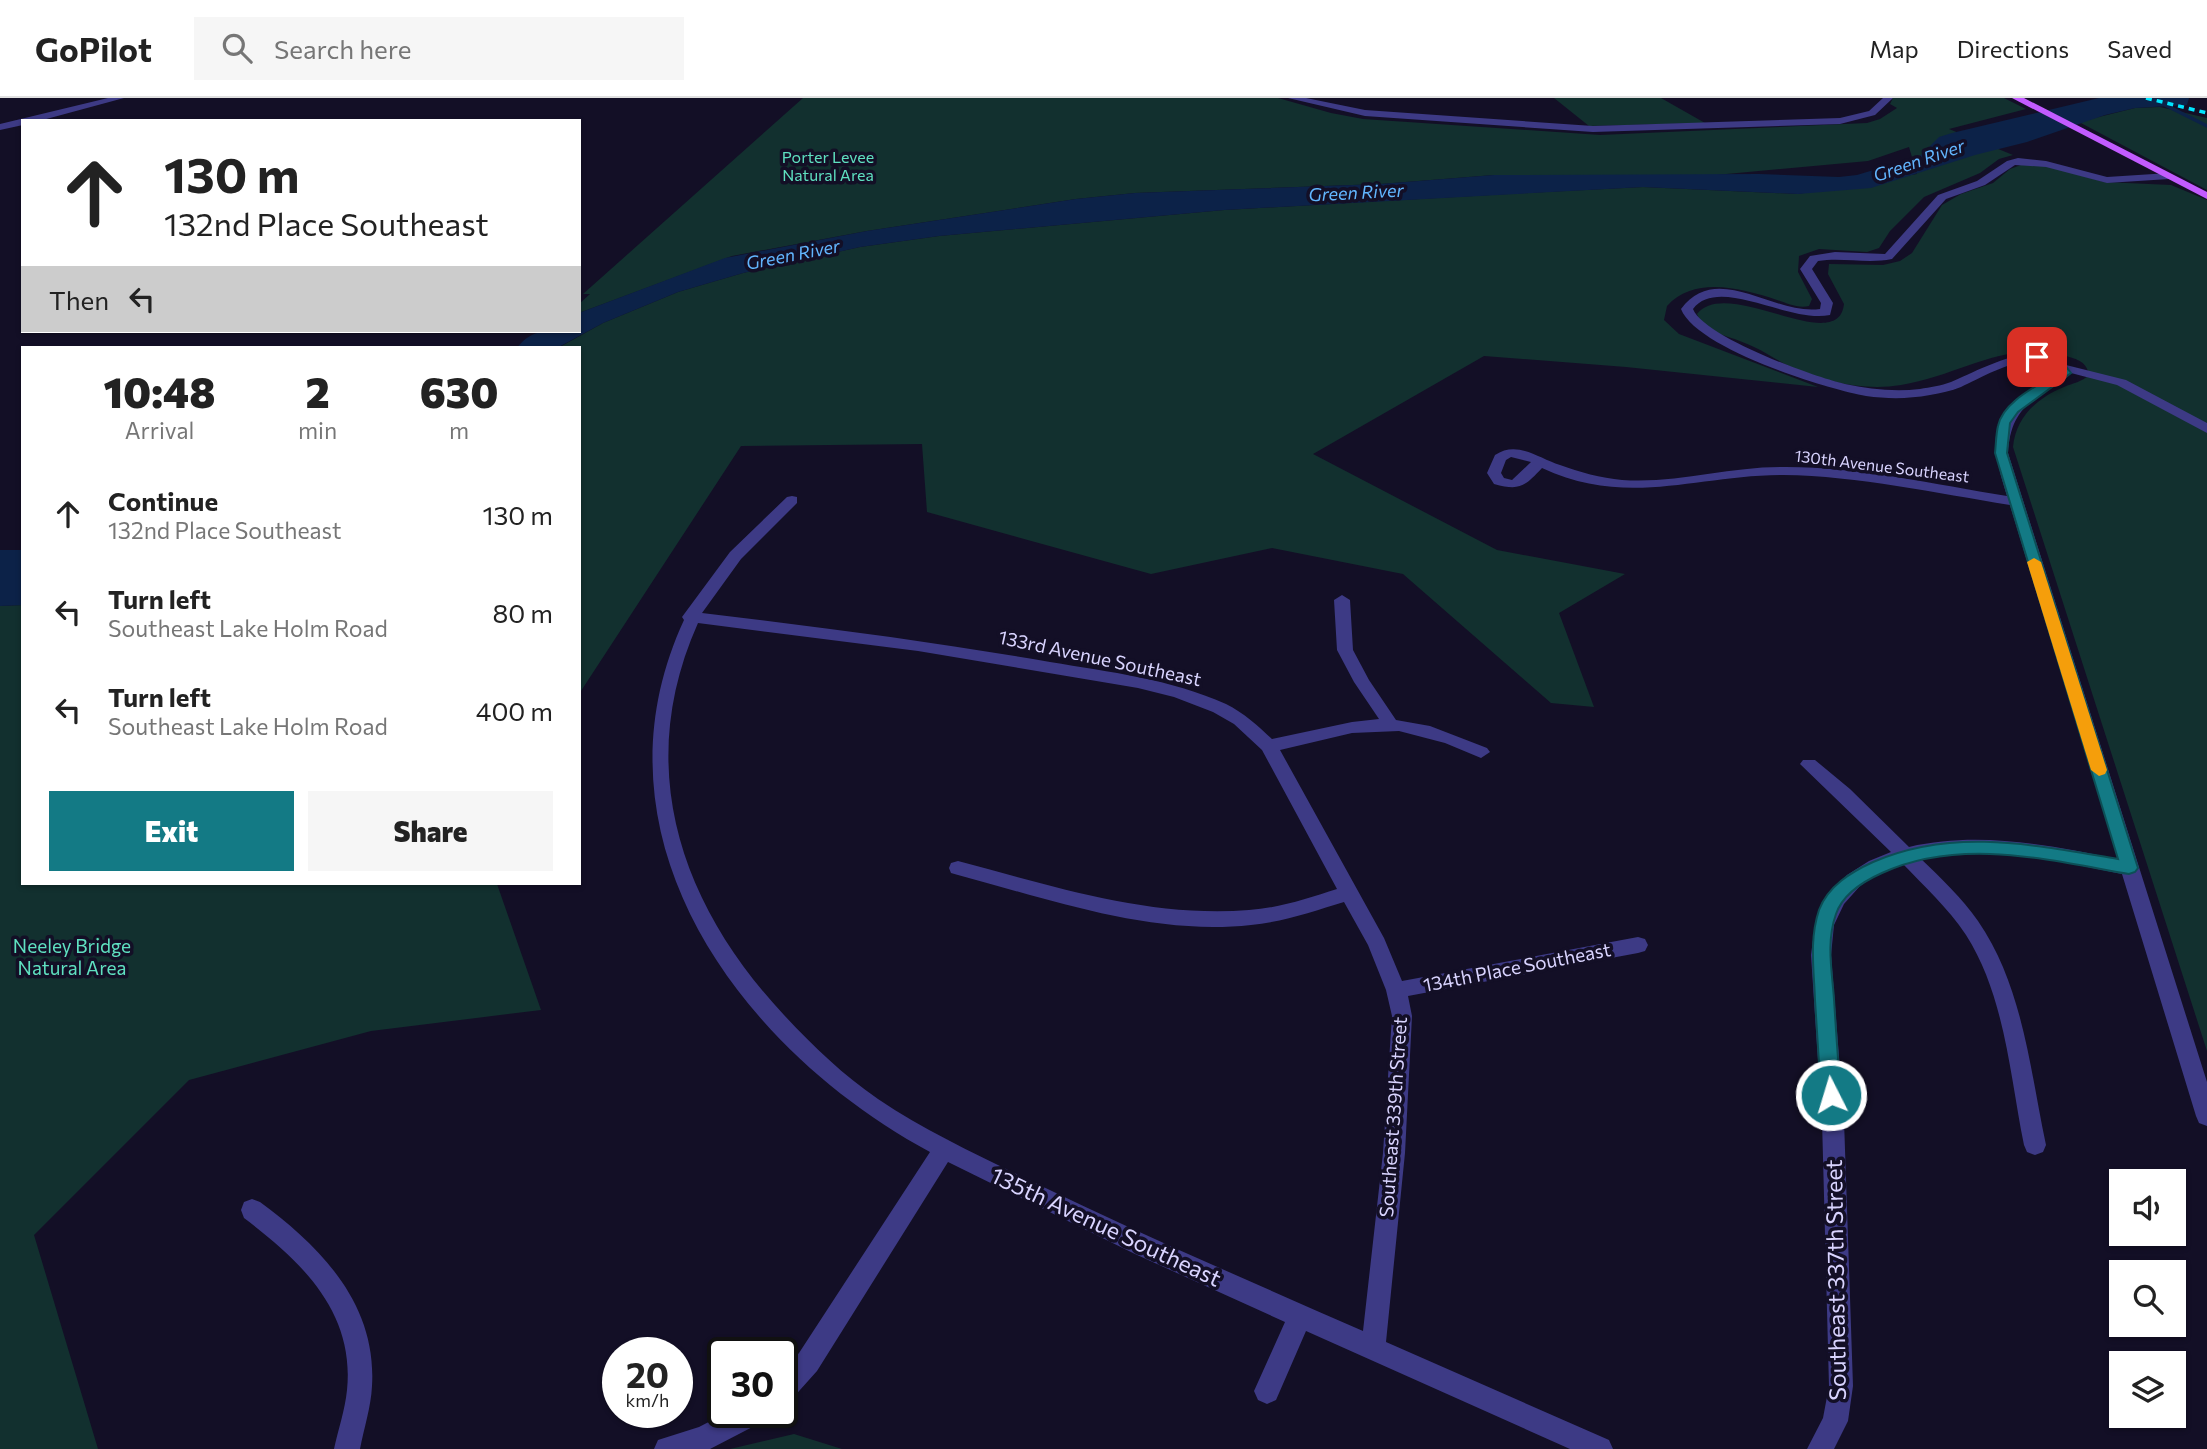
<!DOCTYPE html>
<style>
body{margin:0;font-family:Commissioner,sans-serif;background:#f6f6f6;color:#222;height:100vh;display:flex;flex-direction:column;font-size:26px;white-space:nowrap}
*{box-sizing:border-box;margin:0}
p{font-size:23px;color:#767676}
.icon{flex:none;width:38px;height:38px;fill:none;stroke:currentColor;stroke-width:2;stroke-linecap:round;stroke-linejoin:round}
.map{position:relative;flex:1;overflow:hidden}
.side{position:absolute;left:21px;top:248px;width:560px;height:539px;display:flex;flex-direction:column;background:#fff;border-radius:0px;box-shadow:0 2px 5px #0004}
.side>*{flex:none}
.top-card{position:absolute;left:21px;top:21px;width:560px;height:214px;border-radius:0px;box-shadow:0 2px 5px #0004;background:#fff;color:#222;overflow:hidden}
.controls{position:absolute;left:2109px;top:1071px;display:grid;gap:14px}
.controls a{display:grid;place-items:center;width:77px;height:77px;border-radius:0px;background:#fff;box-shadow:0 2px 5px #0004;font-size:35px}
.speed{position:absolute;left:602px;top:1239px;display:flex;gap:14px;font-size:35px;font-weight:700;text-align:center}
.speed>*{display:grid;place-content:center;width:91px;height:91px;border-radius:50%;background:#fff;box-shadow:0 2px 5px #0004;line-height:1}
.speed small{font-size:18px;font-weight:400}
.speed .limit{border:4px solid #111;border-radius:10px;background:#fff;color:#111}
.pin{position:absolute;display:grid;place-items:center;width:60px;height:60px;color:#fff;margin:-30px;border-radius:14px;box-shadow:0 4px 10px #0006}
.me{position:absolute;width:77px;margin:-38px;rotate:355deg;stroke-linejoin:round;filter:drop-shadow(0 0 5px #0008)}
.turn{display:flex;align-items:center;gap:24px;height:147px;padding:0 28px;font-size:32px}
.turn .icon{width:91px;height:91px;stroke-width:2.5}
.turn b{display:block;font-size:49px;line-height:60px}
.then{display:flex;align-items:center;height:66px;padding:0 28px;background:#0003;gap:14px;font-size:26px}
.eta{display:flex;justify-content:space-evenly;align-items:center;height:119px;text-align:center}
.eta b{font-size:42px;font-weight:800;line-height:49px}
.action{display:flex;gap:14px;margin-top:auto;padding:14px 28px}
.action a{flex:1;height:80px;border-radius:0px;background:#137a85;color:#fff;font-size:28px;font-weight:800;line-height:80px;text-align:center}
.action a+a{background:#f6f6f6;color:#222}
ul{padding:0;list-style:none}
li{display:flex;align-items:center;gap:21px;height:98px;padding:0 28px}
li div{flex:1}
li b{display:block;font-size:26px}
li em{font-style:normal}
header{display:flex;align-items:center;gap:42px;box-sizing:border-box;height:98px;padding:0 35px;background:#fff;border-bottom:2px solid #e0e0e0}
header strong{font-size:33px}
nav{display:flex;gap:38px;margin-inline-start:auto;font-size:24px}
.search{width:490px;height:63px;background:#f6f6f6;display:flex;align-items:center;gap:18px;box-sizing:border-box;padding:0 24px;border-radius:0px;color:#767676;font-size:26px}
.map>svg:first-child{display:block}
.green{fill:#12302f}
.water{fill:#0c2248}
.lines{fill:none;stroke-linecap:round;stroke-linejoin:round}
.stream{stroke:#0c2248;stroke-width:3.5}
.minor{fill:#3d3a85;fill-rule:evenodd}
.major{fill:#c25bff;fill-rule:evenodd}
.rail{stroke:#00e5ff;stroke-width:3.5;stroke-dasharray:6 5;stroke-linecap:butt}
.route{fill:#137a85;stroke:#0c4f56;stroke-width:2}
.slow{fill:#f59e0b}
.labels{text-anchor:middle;stroke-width:7;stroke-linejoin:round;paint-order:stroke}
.far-park-label{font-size:16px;fill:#5fe0c0;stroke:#130f26}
.far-street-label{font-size:16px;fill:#d9d4ff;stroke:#130f26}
.far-water-label{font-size:18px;font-style:italic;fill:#62b6ff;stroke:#130f26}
.street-label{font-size:19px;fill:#d9d4ff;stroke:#130f26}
.park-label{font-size:19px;fill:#5fe0c0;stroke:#130f26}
.near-street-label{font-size:23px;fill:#d9d4ff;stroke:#130f26}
</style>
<header>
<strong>GoPilot</strong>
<div class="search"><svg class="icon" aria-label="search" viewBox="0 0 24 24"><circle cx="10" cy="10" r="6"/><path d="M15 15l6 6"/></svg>Search here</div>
<nav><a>Map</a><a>Directions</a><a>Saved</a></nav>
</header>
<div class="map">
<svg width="2207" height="1351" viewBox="0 0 2207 1351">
<rect width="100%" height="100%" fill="#130f26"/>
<path class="green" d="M803,0h475l53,15 32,6 237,16 267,-12 13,-4 17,-11 -7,-4 3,-6h111l22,11 -77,20 64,26 -14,4 -19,14 -56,24 -34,34 -11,17 -12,4 -48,-3 -20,7 -1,16 14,27 -3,7c-11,3 -22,-3 -32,-6 -34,-11 -82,-25 -110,6l-3,14 15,14 139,53 -192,-20 -142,-11 -171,98 184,96 128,24 -66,39 35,94 -43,-4 -148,-129 -131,-26 -121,26 -224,-62 -5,-68 -181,2 -162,248v-346h-21l45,-25 75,-31 65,-19 117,-26 79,-11 285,-26 322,-18 97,-5 155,7 119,-20 -8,-27 -41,14 -163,15 -211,-1 -113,9 -246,9 -59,6 -209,32 -135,25 -153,57v-9l11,-10h-7z
M1554,0h107l44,25 -116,3z
M2160,9l47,11v72l-128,-68 56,-14z
M2021,67l27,1 56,16 67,3 36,15v851l-194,-604c3,-30 24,-49 51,-60 9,-4 18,-5 25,-12 -2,-13 -12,-16 -23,-19 -62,-17 -106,20 -165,29 -37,6 -76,-3 -110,-18 -13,-6 -24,-14 -37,-20 -16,-8 -34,-12 -50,-19l-7,-14c30,-39 141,44 147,-10l-16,-30 1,-10 54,1 17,-4 12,-8 30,-48 19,-11 32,-11 17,-14z
M23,507v279h474l44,126 -170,21 -182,49 -155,155 64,214h-98v-843z
M794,1336l48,15h-112z"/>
<path class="water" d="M2099,0h90l-2,7 -52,3 -30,7 -78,27 -52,13 -104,33 -73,6 -155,-7 -419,23 -285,26 -79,11 -117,26 -65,19 -75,31 -46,25h-40c16,-22 38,-17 62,-17v-18l146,-55 142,-27 209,-32 59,-6 246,-9 113,-9 265,-1 80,3 18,-2 63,-19 19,-19 13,-4z
M0,452h23v55l-23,1z"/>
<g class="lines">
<path class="stream" d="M2151,0l56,28"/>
<path class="minor" d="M108,0h16l-85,23h-16v4l-23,5v-6z
M1288,0h18l59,12 228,16 247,-8 29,-7 14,-13h10l-18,17 -35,9 -247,8 -228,-16z
M2018,60l28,3 61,16 62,-4 5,3 -5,3 -62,4 -61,-16 -31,-2 -30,20 -39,14 -54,60c-25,5 -50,-2 -74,2l-6,8 21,34 -3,12c-41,9 -111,-40 -137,-6 11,28 121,68 152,75 24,5 49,8 75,5 10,-2 21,-3 31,-7 26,-11 94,-49 115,-17l60,15 81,43v10l-90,-48 -46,-12c-6,8 -14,12 -23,17 -27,16 -38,31 -40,63l199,629v44l-8,-3 -3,-7 -74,-242c-65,-13 -135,-31 -202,-16 21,20 42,40 58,63 45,65 52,149 68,224l-3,7 -8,3 -8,-3 -3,-7c-14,-69 -19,-149 -58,-210 -18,-27 -42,-49 -64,-72l-20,8 -22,15 -16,18 -10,21 -3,30 13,165 9,266 -5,35 -14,28h-27l16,-31 6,-32 -7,-266 -11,-165 4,-30 14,-30 18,-20 22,-14 22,-9 -91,-88 3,-4h12l35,29 59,58c70,-16 139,-2 209,12l-108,-354c-75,-12 -151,-29 -227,-30 -87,0 -155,33 -241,-7 -18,19 -22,23 -48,16l-7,-11 8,-18c22,-15 43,3 65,10 19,7 41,13 62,15 53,4 105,-13 158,-13 77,-1 152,17 227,29 -11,-38 -24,-71 14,-100 12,-9 26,-15 37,-24 -19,-29 -72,4 -97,15 -10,4 -20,6 -31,8 -22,4 -42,4 -64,1 -41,-7 -170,-48 -185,-87 36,-49 93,7 139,0l1,-6 -21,-34 10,-13 25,-4 50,2 53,-59 39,-14 30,-20zM1511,359l20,5 -19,18 -8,-2 -3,-5 5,-13z
M792,398l5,1v6l-56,56 -39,54c117,14 233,29 348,49 60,10 120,17 176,42 18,9 32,22 46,35l80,-17 27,-3 -25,-37 -17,-32 -3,-50 8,-5 8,5 3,50 16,30 27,40 34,6 57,22 3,4 -9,6 -36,-15 -46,-12 -47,2 -72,17 104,188 18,43 236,-44 7,2 3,6 -3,6 -7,2 -230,43 4,20 -7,137 -19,189 223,98 4,9h-43l-264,-118 -30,69 -9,4 -9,-4 -4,-9 31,-69 -150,-68 -187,-92 -131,209 -26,29 -9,3v-31l17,-19 131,-201c-189,-102 -347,-314 -246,-532l-2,-3 48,-65 57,-55zM698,525l220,28 220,37 36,9 39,15 21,12 28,26 75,139c-28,9 -58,19 -88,21 -100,8 -196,-24 -291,-49l-7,2 -2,5 2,5 7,2c94,25 194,61 293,50 32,-3 63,-14 93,-23l24,43 18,45 6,26 -9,137 -20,178c-111,-49 -221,-96 -330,-149 -53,-26 -106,-50 -155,-83 -35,-24 -65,-53 -94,-84 -103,-110 -151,-247 -86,-392z
M252,1101l8,3c61,45 117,102 112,184 -1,21 -8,42 -12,63h-26c4,-19 11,-39 13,-59 8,-78 -46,-129 -103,-172l-3,-8 3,-8z
M728,1314h40l-4,9 -54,28h-56l4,-9 41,-13z"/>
<path class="major" d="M2012,0h12l183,94v7z"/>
<path class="rail" d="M2146,0l61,15"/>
</g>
<path class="route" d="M2037,256l23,5 11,14 -53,39 -8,11 -3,30 131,415 -3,4 -6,2c-81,-14 -168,-37 -247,-1 -18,8 -39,21 -46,41 -10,28 -4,57 -2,85 2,32 4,64 7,96l-3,6 -7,3 -7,-3 -3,-6c-2,-32 -4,-63 -6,-95 -1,-30 -6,-60 4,-90 9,-24 32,-38 54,-48 81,-35 161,-17 245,-3l-123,-406c1,-9 1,-19 3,-27 5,-25 41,-41 61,-54l-7,-8 -19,-4v-5z"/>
<path class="slow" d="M2034,460l7,4 66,208 -2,4 -6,2 -8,-6 -64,-208z"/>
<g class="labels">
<g class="far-park-label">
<text x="828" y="65">Porter Levee<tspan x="828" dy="18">Natural Area</tspan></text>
</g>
<g class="far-street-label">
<text transform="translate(1882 368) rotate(7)" y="6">130th Avenue Southeast</text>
</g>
<g class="far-water-label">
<text transform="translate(1919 63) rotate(-19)" y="6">Green River</text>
<text transform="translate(1356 95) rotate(-3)" y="6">Green River</text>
<text transform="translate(793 157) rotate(-11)" y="6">Green River</text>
</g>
<g class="street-label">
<text transform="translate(1100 560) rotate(12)" y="7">133rd Avenue Southeast</text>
<text transform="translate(1517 869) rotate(-11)" y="7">134th Place Southeast</text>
<text transform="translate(1393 1019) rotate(-86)" y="7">Southeast 339th Street</text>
</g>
<g class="park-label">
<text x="72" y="855">Neeley Bridge<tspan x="72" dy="22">Natural Area</tspan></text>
</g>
<g class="near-street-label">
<text transform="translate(1106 1129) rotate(25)" y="8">135th Avenue Southeast</text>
<text transform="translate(1836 1182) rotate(-91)" y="8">Southeast 337th Street</text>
</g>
</g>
</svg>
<div class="controls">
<a><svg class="icon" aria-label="sound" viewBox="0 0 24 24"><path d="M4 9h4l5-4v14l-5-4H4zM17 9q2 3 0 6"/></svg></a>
<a><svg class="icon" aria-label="search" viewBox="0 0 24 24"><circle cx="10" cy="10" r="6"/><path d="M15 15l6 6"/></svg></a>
<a><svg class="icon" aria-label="layers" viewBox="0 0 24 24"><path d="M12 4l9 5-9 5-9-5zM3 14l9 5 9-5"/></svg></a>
</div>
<div class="speed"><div>20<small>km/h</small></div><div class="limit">30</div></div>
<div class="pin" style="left:2037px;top:259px;background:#d93025"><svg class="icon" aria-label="arrive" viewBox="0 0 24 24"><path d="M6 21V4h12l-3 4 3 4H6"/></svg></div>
<svg class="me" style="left:1831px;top:997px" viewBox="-20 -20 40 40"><circle r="17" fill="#137a85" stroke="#fff" stroke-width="3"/><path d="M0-11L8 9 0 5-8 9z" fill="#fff"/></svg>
<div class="top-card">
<div class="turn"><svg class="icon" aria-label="ahead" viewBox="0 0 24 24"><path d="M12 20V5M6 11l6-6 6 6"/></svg><div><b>130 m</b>132nd Place Southeast</div></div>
<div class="then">Then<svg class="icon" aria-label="left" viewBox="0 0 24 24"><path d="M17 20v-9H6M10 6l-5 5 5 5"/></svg></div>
</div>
<section class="side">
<div class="eta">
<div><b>10:48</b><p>Arrival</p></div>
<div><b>2</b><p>min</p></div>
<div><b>630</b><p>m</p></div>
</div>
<ul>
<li><svg class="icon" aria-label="ahead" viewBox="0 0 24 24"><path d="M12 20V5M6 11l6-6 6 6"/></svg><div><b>Continue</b><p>132nd Place Southeast</p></div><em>130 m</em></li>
<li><svg class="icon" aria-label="left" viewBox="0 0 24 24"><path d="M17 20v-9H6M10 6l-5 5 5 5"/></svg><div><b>Turn left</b><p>Southeast Lake Holm Road</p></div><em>80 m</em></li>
<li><svg class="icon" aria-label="left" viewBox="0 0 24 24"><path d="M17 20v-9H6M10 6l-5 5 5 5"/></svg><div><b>Turn left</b><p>Southeast Lake Holm Road</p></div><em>400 m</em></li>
</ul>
<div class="action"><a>Exit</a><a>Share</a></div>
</section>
</div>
